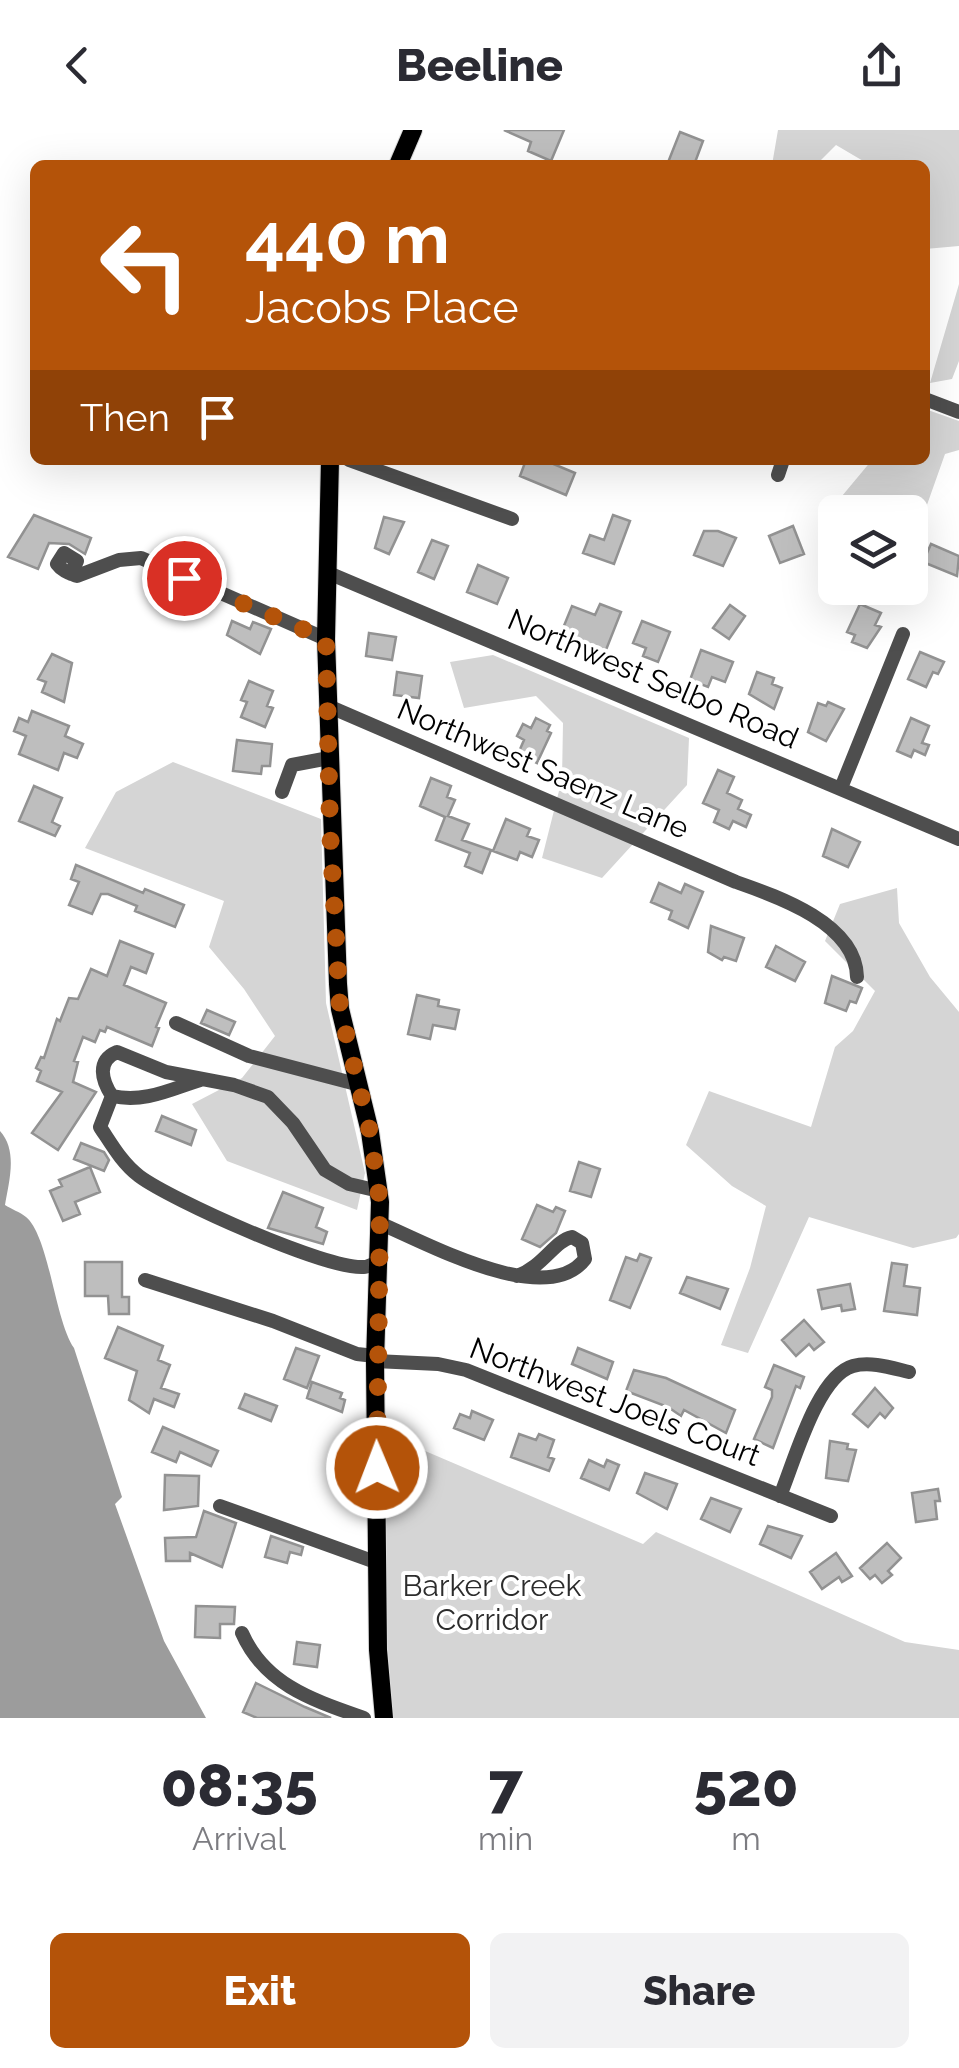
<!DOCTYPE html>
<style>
body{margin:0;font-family:Raleway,sans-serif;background:#f2f2f3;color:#2b2b33;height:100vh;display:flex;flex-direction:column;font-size:38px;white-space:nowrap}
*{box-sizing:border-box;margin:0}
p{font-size:32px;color:#7c7c81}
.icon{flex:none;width:55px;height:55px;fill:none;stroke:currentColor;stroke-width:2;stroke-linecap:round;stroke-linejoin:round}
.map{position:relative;height:1588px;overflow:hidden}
.drawer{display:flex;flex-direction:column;background:#fff;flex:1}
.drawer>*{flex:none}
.banner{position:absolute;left:30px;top:30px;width:900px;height:305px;border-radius:15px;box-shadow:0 10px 40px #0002;background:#b45309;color:#fff;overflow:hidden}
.buttons{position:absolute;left:818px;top:365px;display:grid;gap:20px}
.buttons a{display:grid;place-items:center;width:110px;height:110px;border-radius:15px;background:#fff;box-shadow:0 10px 40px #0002;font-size:50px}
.pin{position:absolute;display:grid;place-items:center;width:85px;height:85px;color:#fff;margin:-42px;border:5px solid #fff;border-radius:50%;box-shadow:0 2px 10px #0007}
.me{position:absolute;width:110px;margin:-55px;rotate:359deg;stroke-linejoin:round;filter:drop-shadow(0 0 8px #0008)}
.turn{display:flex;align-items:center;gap:35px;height:210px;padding:0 50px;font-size:45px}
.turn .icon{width:130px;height:130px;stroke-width:2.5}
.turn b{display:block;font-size:70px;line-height:85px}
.then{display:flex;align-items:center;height:95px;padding:0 50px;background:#0003;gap:20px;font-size:38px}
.eta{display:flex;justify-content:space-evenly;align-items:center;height:170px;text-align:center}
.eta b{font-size:60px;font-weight:800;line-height:70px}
.primary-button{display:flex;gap:20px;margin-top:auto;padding:20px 50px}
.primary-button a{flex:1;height:115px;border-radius:15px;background:#b45309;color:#fff;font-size:40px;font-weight:800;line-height:115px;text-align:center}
.primary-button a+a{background:#f2f2f3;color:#2b2b33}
header{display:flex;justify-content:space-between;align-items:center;height:130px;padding:0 50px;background:#fff;font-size:45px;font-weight:800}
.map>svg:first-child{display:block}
.green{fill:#d5d5d5}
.water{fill:#9c9c9c}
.building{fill:#bebebe;stroke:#929292;stroke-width:2.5}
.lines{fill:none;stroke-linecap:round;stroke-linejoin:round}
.major-casing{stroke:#dbdbdb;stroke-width:20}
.minor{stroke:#4e4e4e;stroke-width:14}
.major{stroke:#000;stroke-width:18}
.route{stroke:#b45309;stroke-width:18;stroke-dasharray:0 32.4}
.labels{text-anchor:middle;stroke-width:8;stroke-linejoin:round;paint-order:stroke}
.street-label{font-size:30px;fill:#000;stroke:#fff}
.park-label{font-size:30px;fill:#2c2c2c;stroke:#fff}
</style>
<header><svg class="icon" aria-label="back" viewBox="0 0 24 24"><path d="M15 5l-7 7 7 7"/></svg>Beeline<svg class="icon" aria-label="share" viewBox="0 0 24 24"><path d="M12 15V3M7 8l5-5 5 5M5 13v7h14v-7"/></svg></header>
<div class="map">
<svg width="959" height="1588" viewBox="0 0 959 1588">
<rect width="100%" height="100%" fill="#fff"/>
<path class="green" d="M778,0h181v116l-34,3v-84h-55l-34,-20 -20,20h-44z
M959,154v77l-7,18 -22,4z
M925,279l34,12v29l-14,4 -35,99v-41h-75l7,-16 30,-36h53z
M493,525l196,83 -2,47 -85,93 -60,-20 20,-79 1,-56 -27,-27 -72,12 -14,-46z
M173,632l148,57 5,184 39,170 -8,37 -130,-49 -35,-57 50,-26 33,-42 -31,-47 -35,-42 15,-46 -139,-53 31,-56z
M897,758l2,35 31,54 29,35v222l-3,4 -43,10 -104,-31 -61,136 -27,-8 29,-77 16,-62 -34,-20 -46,-41 23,-54 102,36 24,-80 18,-16 22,-40 -50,-50 15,-37z
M376,1300l267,114 13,-12 249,110 54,8v68h-575z"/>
<path class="water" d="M0,1001c18,20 9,50 5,74 6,4 15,7 21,12 23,19 29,104 48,131l48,149 -7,7 49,137 42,77h-206z"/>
<path class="building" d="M504,0h60l-13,31 -23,-10 3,-9z
M680,2l23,9 -9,24h-27z
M526,330h18l31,13 -9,22 -46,-19z
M34,385l57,23 -6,16 -16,-10 -20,-1 -11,26 -30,-12z
M613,385l17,6 -16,43 -31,-11 7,-18 14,5z
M384,387l20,5 -15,32 -14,-6z
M793,396l11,28 -24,9 -11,-27z
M704,401h14l18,7 -13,28 -29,-11z
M432,410l16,6 -14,33 -16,-7z
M931,414l28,12 -2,20 -34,-14z
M478,435l30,13 -11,26 -30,-12z
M600,474l21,8 -17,43 -45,-17 13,-32 23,9z
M860,474l21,9 -6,12 6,2 -14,21 -15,-6 3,-7 -8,-3z
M730,475l15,11 -16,23 -16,-11z
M232,491l18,8 3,-7 18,7 -11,25 -33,-19z
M642,491l28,11 -12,30 -15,-6 3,-8 -13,-5z
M369,503l27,4 -4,23 -26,-4z
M701,520l32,12 -8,20 -13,-5 -4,10 -18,-7z
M920,522l24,10 -6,12 -5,-2 -7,15 -18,-8z
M52,524l20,9 -8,39 -22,-10 4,-10 -8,-3z
M397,542l25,4 -3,22 -25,-3z
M757,542l17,6 -2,6 10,4 -8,21 -25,-15z
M249,551l24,10 -6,15 6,2 -8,19 -24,-10 6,-15 -6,-2z
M828,572l16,7 -18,32 -18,-9 10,-29 8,3z
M32,581l37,15 -4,10 18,8 -6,14 -13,-5 -6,17 -39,-16 7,-18 -12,-5 5,-13 9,4z
M536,588l14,7 -3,6 4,2 -14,30 -19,-9 6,-14 -7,-4 6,-12 8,4z
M911,588l18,8 -7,17 7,2 -4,10 -11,-5 -3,7 -14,-6z
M237,610l35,4 -2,22h-8l-1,8 -28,-3z
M718,640l16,7 -7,16 15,7 -4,9 13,6 -5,12 -13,-6 -4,8 -15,-7 5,-12 -16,-7z
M431,648l20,8 -4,11 8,3 -7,16 21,8 -7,16 29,10 -9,23 -17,-7 5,-13 -34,-13 9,-23 -25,-11z
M34,656l28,12 -10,24 8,4 -5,10 -36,-15z
M506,689l24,10 -3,7 12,4 -7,17 -12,-5 -3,8 -24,-9z
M832,699l28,13 -12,25 -25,-11z
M76,735l67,28 2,-4 39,16 -9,22 -40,-16 2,-5 -29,-12h-7l-9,20 -23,-9 10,-23 -8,-3z
M659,753l22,10 4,-9 18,8 -15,36 -19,-9 3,-8 -21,-9z
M711,796l33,12 -8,23 -12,-4 -2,3 -14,-8z
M120,811l33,13 -7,19 -15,-6 -7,18 42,18 -10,24 3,1 -7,18 -45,-19 -2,5 -5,-2 -5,12 -12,-5 -9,24 4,1 -5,20 23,10 -38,58 -26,-17 30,-41 -25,-11 4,-10 -5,-3 5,-11 3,1 13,-39 3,2 9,-23 9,1 13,-30 16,7z
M776,816l29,16 -10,19 -29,-14z
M832,846l30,12 -6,15 -6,-2 -4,10 -21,-8z
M417,865l22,5 -1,6 21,4 -4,19 -22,-4 -3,14 -22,-5z
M207,880l28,12 -6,13 -28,-12z
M162,986l34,14 -5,15 -35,-14z
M81,1013l23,9 5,8 -5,11 -30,-12z
M579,1032l21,7 -9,28 -21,-6z
M90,1037l10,25 -25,10 5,12 -17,7 -13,-30 12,-5 -3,-6z
M283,1062l40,16 -7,19 11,5 -4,12 -55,-16z
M537,1075l16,7 3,-5 9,4 -9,22 -16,14 -18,-8z
M640,1124l11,4 -21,50 -20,-8 16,-43 11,4z
M85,1132h37v35h7v17h-20l-1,-18h-23z
M892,1133l15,2 -3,21 16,2 -3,27 -33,-4z
M687,1147l41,12 -8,20 -40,-16z
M850,1154l5,25 -13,2 -1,-6 -19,4 -4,-19z
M804,1190l20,22 -10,8 -5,-6 -13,12 -14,-16z
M118,1197l45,19 -5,14 12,5 -9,23 18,6 -5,13 -20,-8 -5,14 -20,-13 8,-29 -32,-13z
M296,1218l23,8 -12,32 -23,-9z
M578,1218l35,14 -6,17 -35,-15z
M774,1235l30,12 -4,11 -4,-2 -23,62 -19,-9 18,-42v-7l-7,-3z
M634,1240l32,8 69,32 -9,23 -42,-23 -3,6 -13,-9 -42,-16z
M312,1252l30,11 -2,5 5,2 -3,12 -35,-14z
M875,1258l18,20 -8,10 -5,-5 -12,14 -15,-13z
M245,1264l32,12 -6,15 -32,-13z
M472,1281l21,9 -9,20 -30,-12 6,-14 10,4z
M163,1297l55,24 -7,15 -31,-14 -4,10 -24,-10z
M519,1304l17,6 3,-6 15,6 -6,17 6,2 -5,12 -38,-14z
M830,1311l18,3 -1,5 9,1 -8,31 -22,-3z
M589,1330l15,7 3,-7 12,5 -10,25 -28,-12z
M645,1343l32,11 -10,25 -30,-16z
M165,1345l34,1 -1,30 -34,4z
M938,1359l2,12h-5l2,18 -21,3 -4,-29z
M711,1368l30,11 -11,23 -29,-13z
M204,1381l32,12 -14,44 -32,-14v8h-24l-1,-23 31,-1z
M768,1396l34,10 -11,22 -31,-14z
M271,1406l32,11 -2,8 -11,-3 -3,11 -22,-6z
M887,1413l14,15 -13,13 4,4 -10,8 -7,-8 -5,4 -10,-11z
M836,1423l16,23 -10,6 -3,-5 -17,12 -12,-17z
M196,1476l39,1 -1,17h-14v14l-25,-1z
M297,1512l23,3 -3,22 -23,-3z
M256,1553l49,24 26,11h-74l-14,-6z"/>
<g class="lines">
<defs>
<path id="major" d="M398,35l15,-35
M330,330l-4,179 12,345 2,25 30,123 10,70 -5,159 3,289 6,68"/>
</defs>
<use href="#major" class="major-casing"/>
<path class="minor" d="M925,269l34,13
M349,330l163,59
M778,345l5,-15
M326,442l633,267
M71,444l6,-13 -13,-8 -7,11c5,7 12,9 20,12l42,-16 22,-2 185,81
M328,576l408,176c40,14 120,41 121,95
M841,658l62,-154
M282,662l10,-27 37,-7
M176,893l73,33 111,29
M200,950c-31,10 -56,23 -88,16 -10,-15 -16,-35 5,-44l49,20 68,13 34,12 25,26 32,47 24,14 30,7
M112,966l-12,31c12,18 22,36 39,49 32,24 188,94 225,91 3,0 12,-4 15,-5
M379,1093c46,19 167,87 206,36l-3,-16 -10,-6c-18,4 -28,29 -55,39
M145,1150l128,41 84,33 18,2
M375,1231l63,3 28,6 365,146
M780,1366c14,-33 37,-120 73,-130 18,-5 39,2 56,6
M220,1376l158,57
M242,1503c23,52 71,67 122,85"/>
<use href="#major" class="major"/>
</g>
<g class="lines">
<path class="route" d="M184,448l142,61 4,191 10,179 30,123 10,70 -3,266"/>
</g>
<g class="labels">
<g class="street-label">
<text transform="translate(653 549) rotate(23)" y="10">Northwest Selbo Road</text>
<text transform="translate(543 639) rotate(23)" y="10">Northwest Saenz Lane</text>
<text transform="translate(615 1272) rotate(21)" y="10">Northwest Joels Court</text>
</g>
<g class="park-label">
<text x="492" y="1466">Barker Creek<tspan x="492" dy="34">Corridor</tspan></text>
</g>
</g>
</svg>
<div class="buttons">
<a><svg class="icon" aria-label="layers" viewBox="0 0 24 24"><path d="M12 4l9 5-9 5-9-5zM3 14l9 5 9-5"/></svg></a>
</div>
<div class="pin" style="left:184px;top:448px;background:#d93025"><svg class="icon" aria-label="arrive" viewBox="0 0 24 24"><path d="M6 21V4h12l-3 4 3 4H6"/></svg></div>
<svg class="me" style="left:377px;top:1338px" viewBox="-20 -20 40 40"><circle r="17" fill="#b45309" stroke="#fff" stroke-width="3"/><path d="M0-11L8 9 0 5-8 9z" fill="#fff"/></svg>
<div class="banner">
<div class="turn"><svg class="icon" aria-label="left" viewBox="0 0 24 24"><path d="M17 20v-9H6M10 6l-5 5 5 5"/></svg><div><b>440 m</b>Jacobs Place</div></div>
<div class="then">Then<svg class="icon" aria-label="arrive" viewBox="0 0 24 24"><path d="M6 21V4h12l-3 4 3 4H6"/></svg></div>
</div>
</div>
<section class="drawer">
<div class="eta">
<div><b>08:35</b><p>Arrival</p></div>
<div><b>7</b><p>min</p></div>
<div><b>520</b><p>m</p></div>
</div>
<div class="primary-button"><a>Exit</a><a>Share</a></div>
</section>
